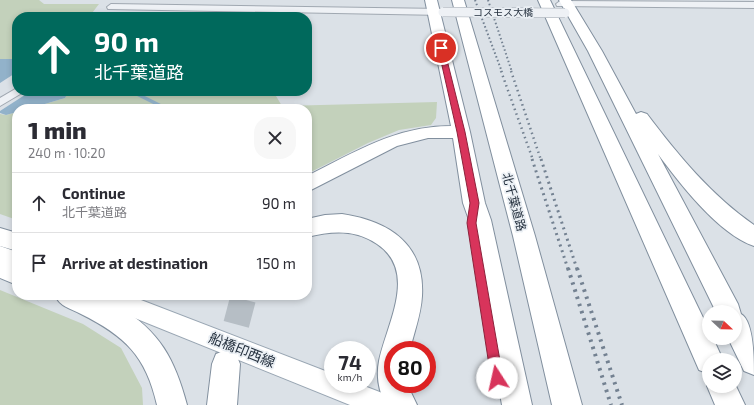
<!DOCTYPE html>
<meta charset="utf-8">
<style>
body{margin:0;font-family:"Exo 2","Noto Sans JP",sans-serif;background:#f7f7f7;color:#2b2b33;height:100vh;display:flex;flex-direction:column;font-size:15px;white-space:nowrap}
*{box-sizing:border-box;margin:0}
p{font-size:13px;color:#7c7c81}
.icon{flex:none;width:22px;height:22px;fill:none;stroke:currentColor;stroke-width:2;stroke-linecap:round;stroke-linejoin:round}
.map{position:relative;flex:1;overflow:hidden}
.panel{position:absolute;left:12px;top:104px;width:300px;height:196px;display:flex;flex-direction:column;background:#fff;border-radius:16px;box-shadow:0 2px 6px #0003}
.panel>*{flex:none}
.guide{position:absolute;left:12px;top:12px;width:300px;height:84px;border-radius:16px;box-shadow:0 2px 6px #0003;background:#00695c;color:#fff;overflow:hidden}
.needle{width:26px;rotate:112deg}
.tools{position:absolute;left:702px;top:305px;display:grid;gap:8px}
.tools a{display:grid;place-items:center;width:40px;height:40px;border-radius:50%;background:#fff;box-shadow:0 2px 6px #0003;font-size:20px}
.speed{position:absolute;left:324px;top:341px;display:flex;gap:8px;font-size:20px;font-weight:700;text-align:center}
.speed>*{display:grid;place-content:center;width:52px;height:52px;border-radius:50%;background:#fff;box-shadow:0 2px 6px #0003;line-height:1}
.speed small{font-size:10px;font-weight:400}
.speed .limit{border:6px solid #d22;background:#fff;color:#111}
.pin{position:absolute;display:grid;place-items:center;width:34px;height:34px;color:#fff;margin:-17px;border:2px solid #fff;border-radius:50%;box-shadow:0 1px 4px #0007}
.me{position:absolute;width:44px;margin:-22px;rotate:350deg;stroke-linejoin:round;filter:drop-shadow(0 0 3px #0008)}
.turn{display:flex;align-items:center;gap:14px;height:84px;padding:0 16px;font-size:18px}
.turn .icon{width:52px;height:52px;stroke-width:2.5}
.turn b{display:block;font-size:28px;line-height:34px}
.round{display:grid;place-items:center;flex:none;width:42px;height:42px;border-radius:16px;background:#f7f7f7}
.head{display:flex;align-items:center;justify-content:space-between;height:68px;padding:0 16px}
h1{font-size:24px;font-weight:800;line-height:30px}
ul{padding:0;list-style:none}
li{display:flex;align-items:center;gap:12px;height:60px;padding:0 16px;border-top:1px solid #e1e1e2}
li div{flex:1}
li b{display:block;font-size:15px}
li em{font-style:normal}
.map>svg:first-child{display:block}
.green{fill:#c3d1bb}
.water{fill:#92b2ca}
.pier{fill:#dbe1e7}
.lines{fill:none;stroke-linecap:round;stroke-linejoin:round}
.stream{stroke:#92b2ca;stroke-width:3.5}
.highway-tunnel{stroke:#b6bec5;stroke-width:26;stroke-dasharray:26 14;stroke-linecap:butt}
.minor-casing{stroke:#a0a8b1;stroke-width:2}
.major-casing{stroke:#99a6b3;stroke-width:2}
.highway-casing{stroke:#818f9e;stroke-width:2}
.minor{fill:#eef1f5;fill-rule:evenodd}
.major{fill:#fff;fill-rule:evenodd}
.highway{fill:#fff;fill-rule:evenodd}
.rail-far3{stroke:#738191;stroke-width:2;stroke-dasharray:1.5 2.5;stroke-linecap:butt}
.rail-far2{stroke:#738191;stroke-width:2.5;stroke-dasharray:1.5 3.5;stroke-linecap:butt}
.rail-far1{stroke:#738191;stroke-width:3;stroke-dasharray:2 4;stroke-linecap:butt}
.rail{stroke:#738191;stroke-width:4;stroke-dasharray:2.5 5;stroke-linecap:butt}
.minor-bridge-casing{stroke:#a0a8b1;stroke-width:10;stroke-linecap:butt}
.minor-bridge{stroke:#eef1f5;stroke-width:9}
.route{fill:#d8345b;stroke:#8c223b}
.labels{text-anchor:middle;stroke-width:3.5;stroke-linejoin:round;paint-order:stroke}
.far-street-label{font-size:10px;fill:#24303e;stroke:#eaeff4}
.street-label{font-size:12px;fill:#24303e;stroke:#eaeff4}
.near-street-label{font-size:14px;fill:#24303e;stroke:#eaeff4}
</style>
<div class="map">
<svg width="754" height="405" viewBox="0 0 754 405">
<rect width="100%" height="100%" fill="#dbe1e7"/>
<path class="green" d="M0,0h39l5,4h55l-10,13h-72v42h-17z
M169,13h15l8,3 -57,1c10,-4 25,2 34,-4z
M69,91h204l9,15 155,-4 -1,16 -5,7 -32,5 -31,13 -61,31v-65h-279l37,-11z
M17,112v108l-17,-6v-100l6,1z
M0,290l83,34 38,24 21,40 1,17h-143z"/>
<path class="water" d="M0,59h17v32h52l-4,7 -37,11h-11v3l-11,3 -6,-2z"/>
<path class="pier" d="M17,72v19h14l-31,20v-28z"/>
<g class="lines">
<path class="stream" d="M131,91l36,18"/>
<path class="highway-tunnel" d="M226,363l18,-68"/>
<defs>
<path id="minor" d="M560,1l194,1v6l-197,-2 -1,-2z
M111,4l332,5 4,3 -4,3 -335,-6 -1,-2z
M17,88v3h6l-1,2 -22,13v-8z"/>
<path id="major" d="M0,246l17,6v18l-17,-7z
M92,295h36l205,79v10h26l31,12 4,9h-44l-255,-103z"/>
<path id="highway" d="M425,0h12l33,132 15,71 6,17 41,185h-30l-33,-185 -6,-17 -10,-65h-25l-31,8 -90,46v-16c48,-24 89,-50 144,-50z
M452,0h12l71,236 47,169h-30l-39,-169z
M538,0h12l159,330v8h4l10,22h-14v14l-10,-4z
M559,0h12l31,51 34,63 5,-2 6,2c31,41 64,81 107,111v21c-34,-11 -75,-63 -96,-92l80,150 3,10c13,7 13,46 13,61l-10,-4 -16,-33h7v-26h-19l-128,-261z
M342,214c47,7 83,30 80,82 -1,19 -8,36 -12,54h-17v34h14l10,21h-31c-7,-13 -10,-29 -7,-44 7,-36 40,-89 -2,-117 -22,-15 -45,-13 -70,-7v-18l18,-4z
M0,228l17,5v18l-17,-5z
M0,257l17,6v22l-17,-7z
M55,295c12,0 27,-2 40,0 8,1 17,8 24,12 41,24 56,53 68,98h-30c-11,-49 -32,-69 -76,-91 -11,-6 -21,-7 -26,-19z
M226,350l10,4 4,10 -3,41h-30l5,-41 4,-10z
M709,380v6h26v-2l10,21h-30l-8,-19z"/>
</defs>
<use href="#minor" class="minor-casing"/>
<use href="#major" class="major-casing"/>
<use href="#highway" class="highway-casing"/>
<use href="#minor" class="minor"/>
<use href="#major" class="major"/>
<use href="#highway" class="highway"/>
<path class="rail-far3" d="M475,0l27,72
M488,0l24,72"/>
<path class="rail-far2" d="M501,71l32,89
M511,71l30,89"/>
<path class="rail-far1" d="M532,159l36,110
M541,159l36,110"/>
<path class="rail" d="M568,268l43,137
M577,268l45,137"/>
<defs>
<path id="minor-bridge" d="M443,12l122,1"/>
</defs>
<use href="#minor-bridge" class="minor-bridge-casing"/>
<use href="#minor-bridge" class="minor-bridge"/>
</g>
<path class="route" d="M441,46l3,2 21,84 14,71 -3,20 27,155 -1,4 -5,2 -4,-2 -2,-4 -24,-155 3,-20 -13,-71 -19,-84z"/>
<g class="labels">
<g class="far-street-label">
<text x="503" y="16">コスモス大橋</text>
</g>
<g class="street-label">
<text transform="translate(514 202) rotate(75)" y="4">北千葉道路</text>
</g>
<g class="near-street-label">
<text transform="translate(242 350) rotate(22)" y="5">船橋印西線</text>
</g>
</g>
</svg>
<div class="tools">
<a><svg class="needle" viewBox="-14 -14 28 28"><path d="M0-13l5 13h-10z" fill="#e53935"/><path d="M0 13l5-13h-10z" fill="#7c7c81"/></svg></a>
<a><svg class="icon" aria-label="layers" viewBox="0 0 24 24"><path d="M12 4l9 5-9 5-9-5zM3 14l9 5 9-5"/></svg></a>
</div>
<div class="speed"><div>74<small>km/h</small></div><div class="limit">80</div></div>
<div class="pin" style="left:441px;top:48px;background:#d93025"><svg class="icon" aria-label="arrive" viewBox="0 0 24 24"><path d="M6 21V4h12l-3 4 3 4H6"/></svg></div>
<svg class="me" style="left:497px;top:378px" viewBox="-20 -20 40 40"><circle r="19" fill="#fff"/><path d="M0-13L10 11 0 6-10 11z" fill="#d8345b"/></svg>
<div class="guide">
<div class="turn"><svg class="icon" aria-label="ahead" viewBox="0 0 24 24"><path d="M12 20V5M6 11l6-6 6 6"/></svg><div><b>90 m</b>北千葉道路</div></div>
</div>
<section class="panel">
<div class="head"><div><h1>1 min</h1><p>240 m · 10:20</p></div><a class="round"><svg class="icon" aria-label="close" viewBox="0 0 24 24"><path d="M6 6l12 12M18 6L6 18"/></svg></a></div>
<ul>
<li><svg class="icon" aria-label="ahead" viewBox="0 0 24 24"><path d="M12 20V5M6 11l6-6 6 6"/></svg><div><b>Continue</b><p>北千葉道路</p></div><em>90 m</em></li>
<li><svg class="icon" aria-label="arrive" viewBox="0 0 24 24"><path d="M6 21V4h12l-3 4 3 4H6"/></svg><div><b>Arrive at destination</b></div><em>150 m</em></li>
</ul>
</section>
</div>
